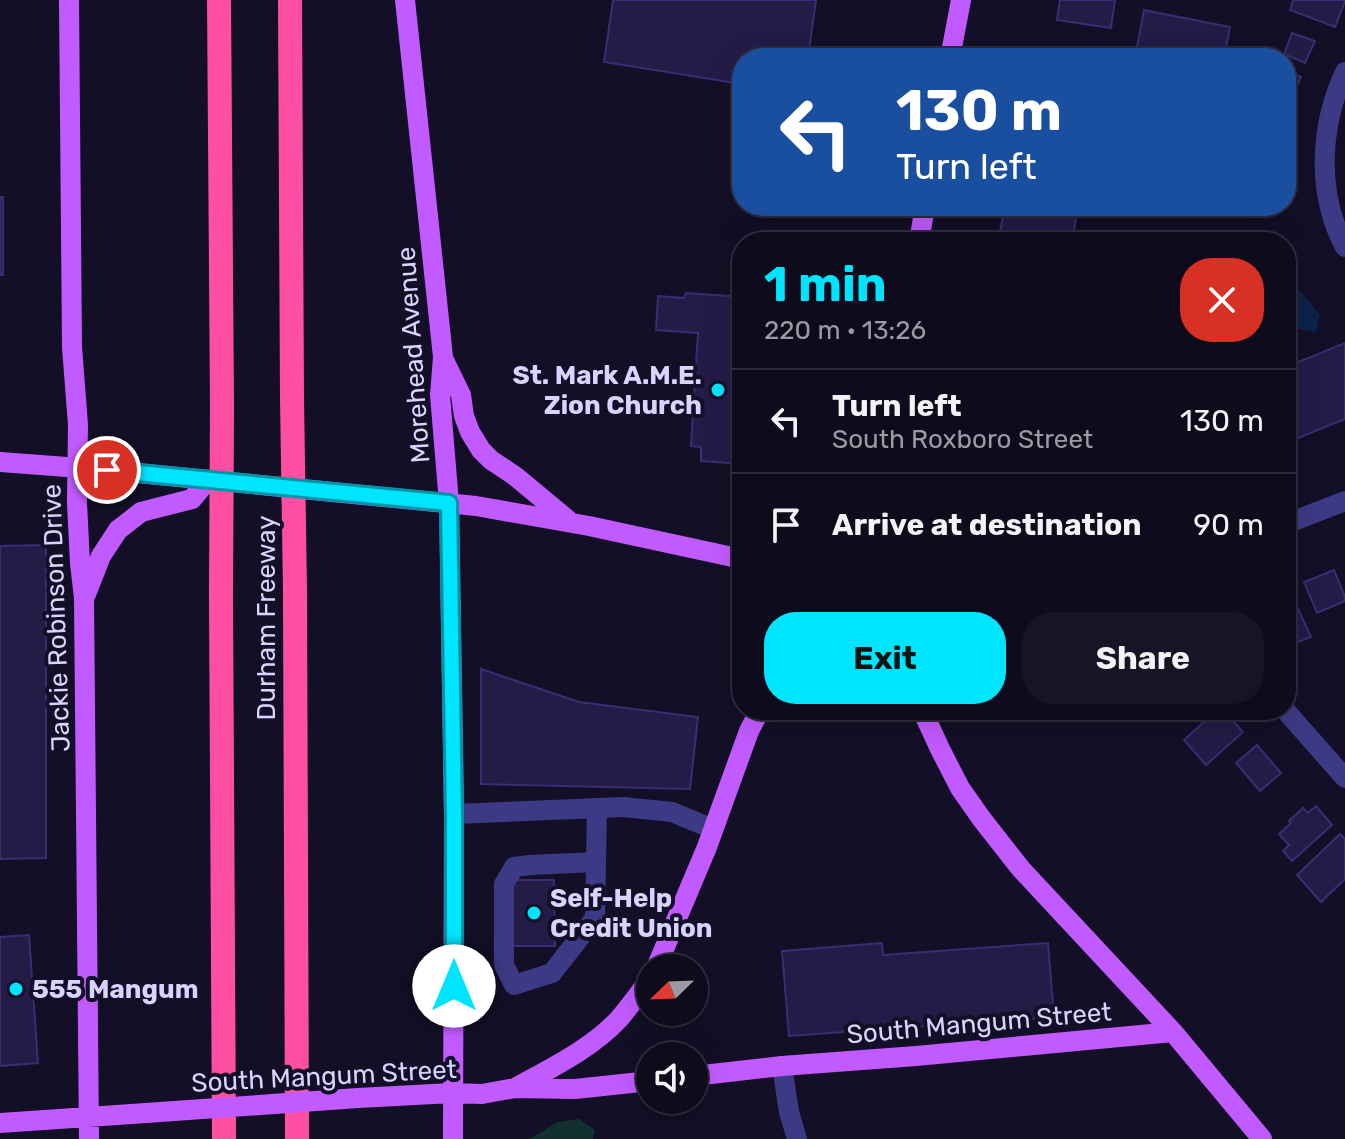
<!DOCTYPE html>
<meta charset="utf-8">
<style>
body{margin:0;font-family:Rubik,sans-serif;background:#171425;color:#f1f3f6;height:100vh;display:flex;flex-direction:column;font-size:30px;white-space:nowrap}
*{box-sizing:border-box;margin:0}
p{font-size:26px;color:#9b9ba3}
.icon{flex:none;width:44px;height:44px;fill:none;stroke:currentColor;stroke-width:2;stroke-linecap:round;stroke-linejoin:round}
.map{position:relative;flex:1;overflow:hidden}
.drawer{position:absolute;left:732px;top:232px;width:564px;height:488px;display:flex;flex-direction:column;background:#0e0b1c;border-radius:32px;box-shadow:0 8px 32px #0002,0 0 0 2px #2e2b3b}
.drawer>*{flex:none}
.top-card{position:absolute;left:732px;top:48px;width:564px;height:168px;border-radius:32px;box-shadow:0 8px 32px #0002,0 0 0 2px #2e2b3b;background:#1a4fa0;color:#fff;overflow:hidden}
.needle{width:52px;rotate:247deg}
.fabs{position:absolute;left:636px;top:954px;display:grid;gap:16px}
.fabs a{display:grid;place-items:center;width:72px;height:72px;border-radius:50%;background:#0e0b1c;box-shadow:0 8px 32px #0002,0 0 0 2px #2e2b3b;font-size:40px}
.pin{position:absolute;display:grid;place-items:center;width:68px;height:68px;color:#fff;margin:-34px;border:4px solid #fff;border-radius:50%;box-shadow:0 2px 8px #0007}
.me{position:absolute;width:88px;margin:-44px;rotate:0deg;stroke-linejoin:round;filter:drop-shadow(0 0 6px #0008)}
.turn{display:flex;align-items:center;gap:28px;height:168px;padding:0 32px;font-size:36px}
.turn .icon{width:104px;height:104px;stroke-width:2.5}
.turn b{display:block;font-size:56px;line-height:68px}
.round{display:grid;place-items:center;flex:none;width:84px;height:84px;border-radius:32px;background:#171425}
.headline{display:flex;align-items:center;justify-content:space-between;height:136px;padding:0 32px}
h1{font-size:48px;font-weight:700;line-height:60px;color:#00e5ff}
.button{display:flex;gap:16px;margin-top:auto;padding:16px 32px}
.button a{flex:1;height:92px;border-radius:32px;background:#00e5ff;color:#111;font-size:32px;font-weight:700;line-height:92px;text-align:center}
.button a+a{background:#171425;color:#f1f3f6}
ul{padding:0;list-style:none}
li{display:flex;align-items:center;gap:24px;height:104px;padding:0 32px;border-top:2px solid #2e2b3b}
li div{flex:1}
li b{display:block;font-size:30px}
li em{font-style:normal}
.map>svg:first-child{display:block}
.green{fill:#12302f}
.water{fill:#0c2248}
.building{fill:#241b47;stroke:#3b2d73;stroke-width:2}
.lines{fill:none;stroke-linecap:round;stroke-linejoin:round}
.minor{stroke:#3d3a85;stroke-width:20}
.major{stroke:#c25bff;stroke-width:20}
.highway{stroke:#ff4fa3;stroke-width:24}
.major-bridge{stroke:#c25bff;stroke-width:20}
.highway-bridge{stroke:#ff4fa3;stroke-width:24}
.route-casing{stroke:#0095a6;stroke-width:20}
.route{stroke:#00e5ff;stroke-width:14}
.poi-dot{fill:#00e5ff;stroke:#130f26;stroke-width:3}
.labels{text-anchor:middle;stroke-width:8;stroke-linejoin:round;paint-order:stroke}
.street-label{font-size:26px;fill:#d9d4ff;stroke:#130f26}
.poi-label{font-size:26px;font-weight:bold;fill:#d9d4ff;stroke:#130f26;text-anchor:start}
</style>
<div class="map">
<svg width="1345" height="1139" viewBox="0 0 1345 1139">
<rect width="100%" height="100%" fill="#130f26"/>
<path class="green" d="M579,1119l16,11 -2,9h-64l29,-17z"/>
<path class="water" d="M1291,280l29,35 -4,17 -30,-5v-43z"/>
<path class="building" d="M613,0h203l-8,58h-66v26l-138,-22z
M1060,0h55l-4,28 -54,-8z
M1293,0h52v1l-10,26 -45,-17z
M1144,10l86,17 -6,31h-89z
M1292,33l23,8 -10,22 -21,-9z
M1286,70l15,7 -9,20 -6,-3z
M1286,181h2l3,22 -5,1z
M0,197h3v78h-3z
M1005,206h73l-6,36h-74z
M686,293l56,4 -1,167 -40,-3v-14l-10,-1 7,-113 -42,-3 2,-34 26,2z
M1345,343v76l-59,24v-76z
M46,545v313l-46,1v-313z
M1334,570l11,27v4l-28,12 -13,-31z
M1290,591l21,46 -25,10v-54z
M481,669l98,33 119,15 -8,72 -209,-5z
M1217,710h6l20,22 -37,33 -22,-25z
M1257,745l24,28 -21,18 -24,-28z
M1316,806l16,19 -40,36 -9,-10 6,-6 -10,-11 12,-11 -2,-2 14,-13 5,5z
M1340,834l5,5v40l-24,23 -24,-27z
M513,880h41l1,66h-42z
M29,935l9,128 -38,3v-129z
M882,943l1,12 165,-12 6,74 -265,19 -7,-85z"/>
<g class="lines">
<path class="minor" d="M1345,72c-25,53 -29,121 0,175
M1286,524l59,-23
M1285,710l60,68
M454,814l169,-7 49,5 41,17
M596,862l-66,3 -16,2 -10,17v81l10,20 38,-12 43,-55 2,-110
M782,1066l7,46 8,27"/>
<path class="major" d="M69,0l3,347 6,78 -1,78 3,60 4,35 5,541
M405,0l38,357 -3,38 9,108 5,311 -1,325
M950,58l11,-58
M919,242l6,-36
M443,358l18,37 3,21 6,16 11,18 10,10 24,16 53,44
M0,462l107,8 369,36 113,20 153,33
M86,594l15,-38 17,-26 23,-18 51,-13 15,-18
M922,710l18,39 20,39 21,30 40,51 152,163 89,107
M656,968l51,-121 42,-116 11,-21
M694,1076l88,-10 134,-10 257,-24
M515,1088c36,-20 76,-39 104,-69 11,-13 21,-27 31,-40
M358,1098l94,-5 30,1 33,-6 60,1 75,-8
M0,1123l146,-10"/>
<path class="highway" d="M219,0l3,406
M290,0l2,398
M295,591l2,548
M221,596l3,543"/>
<path class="major-bridge" d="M146,1113l212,-15"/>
<path class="highway-bridge" d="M292,398l3,193
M221,596l1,-190"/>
</g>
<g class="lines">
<defs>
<path id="route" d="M107,470l342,33 5,311v172"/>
</defs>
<use href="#route" class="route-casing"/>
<use href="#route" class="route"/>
</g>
<g class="poi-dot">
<circle cx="718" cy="390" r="8"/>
<circle cx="534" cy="913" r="8"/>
<circle cx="16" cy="989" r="8"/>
</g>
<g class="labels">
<g class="street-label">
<text transform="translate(413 355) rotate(-94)" y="9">Morehead Avenue</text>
<text transform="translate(56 618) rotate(-92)" y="9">Jackie Robinson Drive</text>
<text transform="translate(266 618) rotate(-90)" y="9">Durham Freeway</text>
<text transform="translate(979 1023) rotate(-5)" y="9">South Mangum Street</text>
<text transform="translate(324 1076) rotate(-3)" y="9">South Mangum Street</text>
</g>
<g class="poi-label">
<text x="702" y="384" text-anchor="end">St. Mark A.M.E.<tspan x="702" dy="30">Zion Church</tspan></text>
<text x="550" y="907">Self-Help<tspan x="550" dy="30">Credit Union</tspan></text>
<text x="32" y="998">555 Mangum</text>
</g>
</g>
</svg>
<div class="fabs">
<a><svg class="needle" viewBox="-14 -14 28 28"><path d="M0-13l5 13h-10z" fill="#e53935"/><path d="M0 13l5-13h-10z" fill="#9b9ba3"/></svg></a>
<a><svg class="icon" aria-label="sound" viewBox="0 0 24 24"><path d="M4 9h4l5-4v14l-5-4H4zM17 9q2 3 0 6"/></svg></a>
</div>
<div class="pin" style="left:107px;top:470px;background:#d93025"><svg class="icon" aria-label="arrive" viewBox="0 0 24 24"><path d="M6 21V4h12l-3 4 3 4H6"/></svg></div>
<svg class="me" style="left:454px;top:986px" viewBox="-20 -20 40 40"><circle r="19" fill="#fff"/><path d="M0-13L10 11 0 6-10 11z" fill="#00e5ff"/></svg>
<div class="top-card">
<div class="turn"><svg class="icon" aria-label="left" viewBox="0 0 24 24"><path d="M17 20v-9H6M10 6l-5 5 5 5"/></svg><div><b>130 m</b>Turn left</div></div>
</div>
<section class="drawer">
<div class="headline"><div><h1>1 min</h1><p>220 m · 13:26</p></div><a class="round" style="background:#d93025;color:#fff"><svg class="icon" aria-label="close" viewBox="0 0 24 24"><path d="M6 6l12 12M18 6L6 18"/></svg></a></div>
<ul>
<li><svg class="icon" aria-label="left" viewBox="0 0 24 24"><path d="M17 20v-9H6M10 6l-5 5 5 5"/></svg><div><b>Turn left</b><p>South Roxboro Street</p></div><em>130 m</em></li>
<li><svg class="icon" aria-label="arrive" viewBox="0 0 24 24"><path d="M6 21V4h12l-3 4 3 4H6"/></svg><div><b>Arrive at destination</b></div><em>90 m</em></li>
</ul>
<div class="button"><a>Exit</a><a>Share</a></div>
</section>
</div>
